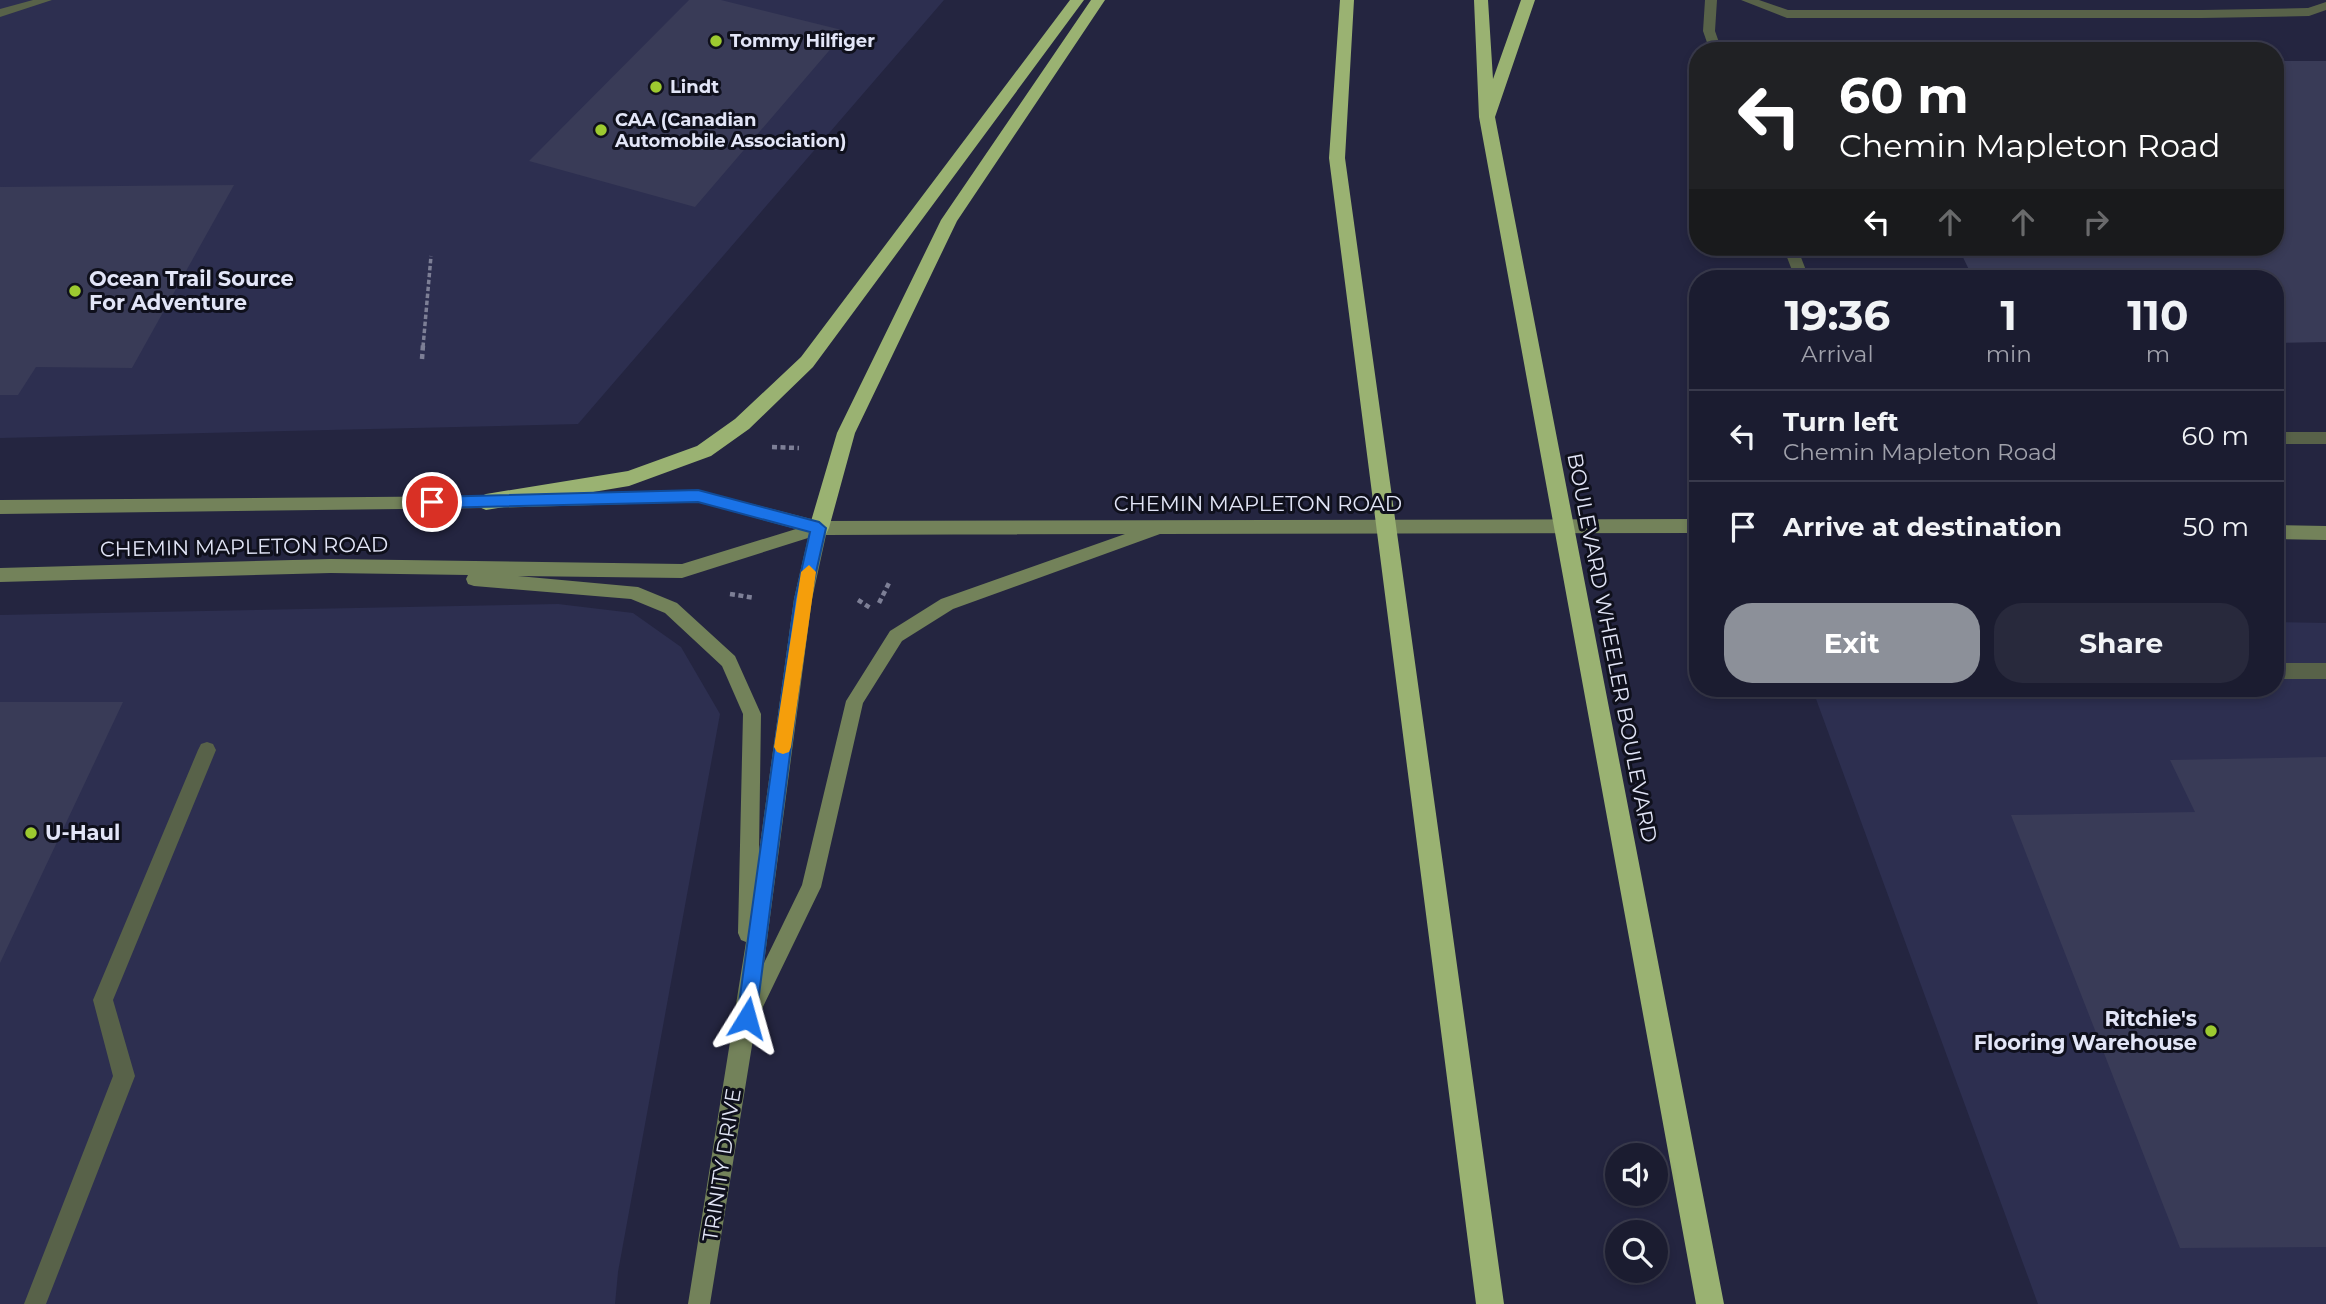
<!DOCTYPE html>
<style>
body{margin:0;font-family:Montserrat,sans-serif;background:#28293c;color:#f1f3f6;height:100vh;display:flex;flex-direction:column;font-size:26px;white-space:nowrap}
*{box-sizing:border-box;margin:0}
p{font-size:23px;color:#a0a1ab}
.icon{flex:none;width:38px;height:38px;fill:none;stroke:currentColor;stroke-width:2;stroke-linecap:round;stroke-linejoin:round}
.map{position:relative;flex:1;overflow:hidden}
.side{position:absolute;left:1689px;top:270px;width:595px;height:427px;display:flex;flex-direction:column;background:#1b1c30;border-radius:28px;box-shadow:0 4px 10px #0003,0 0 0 2px #393a4c}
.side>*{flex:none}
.guide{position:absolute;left:1689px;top:42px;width:595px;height:214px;border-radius:28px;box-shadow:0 4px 10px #0003,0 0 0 2px #393a4c;background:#202124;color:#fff;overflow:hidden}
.controls{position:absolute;left:1605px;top:1143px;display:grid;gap:14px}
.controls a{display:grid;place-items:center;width:63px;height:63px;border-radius:50%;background:#1b1c30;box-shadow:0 4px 10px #0003,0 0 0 2px #393a4c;font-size:35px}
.pin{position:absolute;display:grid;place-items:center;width:60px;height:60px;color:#fff;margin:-30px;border:4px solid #fff;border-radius:50%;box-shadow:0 2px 7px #0007}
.me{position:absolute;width:77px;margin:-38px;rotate:8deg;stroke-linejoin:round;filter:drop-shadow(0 0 5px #0008)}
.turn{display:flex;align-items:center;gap:24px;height:147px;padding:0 35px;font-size:32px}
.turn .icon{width:91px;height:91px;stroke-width:2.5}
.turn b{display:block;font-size:49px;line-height:60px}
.lanes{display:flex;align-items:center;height:66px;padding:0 35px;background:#0003;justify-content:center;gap:35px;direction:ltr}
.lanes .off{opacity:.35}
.eta{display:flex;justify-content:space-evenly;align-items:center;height:119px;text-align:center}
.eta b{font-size:42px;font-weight:700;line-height:49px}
.action{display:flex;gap:14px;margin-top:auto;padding:14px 35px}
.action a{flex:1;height:80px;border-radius:28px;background:#8c9099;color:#fff;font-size:28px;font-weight:700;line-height:80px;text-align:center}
.action a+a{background:#28293c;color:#f1f3f6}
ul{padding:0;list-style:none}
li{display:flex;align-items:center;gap:21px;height:91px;padding:0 35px;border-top:2px solid #393a4c}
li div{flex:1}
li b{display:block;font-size:26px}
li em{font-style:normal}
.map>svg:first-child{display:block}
.built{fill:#2d2f50}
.building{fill:#393b57}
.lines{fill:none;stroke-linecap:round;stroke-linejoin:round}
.path-far1{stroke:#7d7f96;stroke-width:3.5;stroke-dasharray:4.5 2.5;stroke-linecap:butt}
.path{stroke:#7d7f96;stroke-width:4.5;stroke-dasharray:5 3.5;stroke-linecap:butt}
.lane{fill:#586249;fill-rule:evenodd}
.street{fill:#586249;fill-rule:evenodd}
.secondary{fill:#73825a;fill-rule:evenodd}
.highway{fill:#9ab272;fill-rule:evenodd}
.route{fill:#1a73e8;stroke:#114b97;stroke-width:2}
.slow{fill:#f59e0b}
.poi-dot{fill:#9dca30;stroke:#0f101c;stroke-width:2.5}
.labels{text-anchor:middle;stroke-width:6;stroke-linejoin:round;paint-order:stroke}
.far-poi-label{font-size:18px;font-weight:bold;fill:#e2e5f7;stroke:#0f101c;text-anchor:start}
.poi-label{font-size:21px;font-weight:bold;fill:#e2e5f7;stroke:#0f101c;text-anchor:start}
.street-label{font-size:21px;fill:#e2e5f7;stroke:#0f101c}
</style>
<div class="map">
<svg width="2326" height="1304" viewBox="0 0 2326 1304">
<rect width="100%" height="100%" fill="#242540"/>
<path class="built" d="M0,0h944l-366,424 -578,14z
M558,604l75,9 48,34 39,67 -102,558 -3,32h-615v-689z
M2275,622l51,1v681h-288l-226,-616h463z"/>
<path class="building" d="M689,0h32l125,31 -151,176 -166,-46z
M2257,41l8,10h-276l-4,-9z
M2275,61h51v281l-51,1v-65h-302l-15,-31h317z
M234,185l-102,183 -96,-1 -18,28h-18v-208z
M0,702h123l-123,261z
M2326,757v490l-146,1 -169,-433 184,-3 -25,-52z"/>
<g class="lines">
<path class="path-far1" d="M423,347l8,-91"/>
<path class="path" d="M422,359l1,-14
M772,447l27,1
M730,594l25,4
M858,600l14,9
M879,603l10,-20"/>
<path class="lane" d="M1705,0h12l-2,31 7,20h-12l-7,-20z
M1741,0h18l29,10h414l106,-2 18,-6v8l-17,6 -107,2h-415z
M1783,247h14l12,31h-14z
M2275,432h51v12h-51z
M2275,663h51v16h-51z
M207,742l6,2 3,6 -103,250 22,76 -89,228h-22l89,-228 -20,-76 105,-250 3,-6z"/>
<path class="street" d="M33,0h19l-52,17v-8z"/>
<path class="secondary" d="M698,490l121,31 879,-2v14l-538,1 -207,75 -51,32 -39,62 -42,184 -61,126 -3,2 -47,289h-22l58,-362 -5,-2 -3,-7 5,-219 -21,-48 -57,-53 -34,-14 -157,-13 -6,-2 -2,-5 2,-4 -137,-2 -331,9v-14l331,-9 351,5 114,-35 -98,-27 -212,6 -486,6v-14l486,-4zM1125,534l-184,65 -51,32 -44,70 -44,184 -38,78 48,-364 14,-64zM808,538l-14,61 -35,253 2,-138 -26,-58 -58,-53 -39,-16 -120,-11 164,2z
M2275,525l51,1v14l-51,-1z"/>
<path class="highway" d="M1070,0h14l-271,367 -64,62 -38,27 -82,30 -143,24 -7,-3 -3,-5 3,-5 7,-3 142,-23 69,-25 38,-27 66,-62z
M1091,0h14l-148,221 -102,212 -26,95 -3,6 -7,2 -7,-2 -3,-6 28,-95 104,-213z
M1340,0h14l-9,158 159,1146h-28l-147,-1146z
M1474,0h14l5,79 28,-79h14l-40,117 229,1187h-28l-217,-1187z"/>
</g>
<path class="route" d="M698,490l121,32 7,6 -16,71 -54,419 -3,7 -6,2 -7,-2 -3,-7 58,-419 15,-67 -112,-30 -266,6 -7,-6 7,-5z"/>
<path class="slow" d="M809,565l7,7 -25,175 -2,5 -6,2 -6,-2 -3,-5 27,-175z"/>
<g class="poi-dot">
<circle cx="716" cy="41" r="7"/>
<circle cx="656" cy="87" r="7"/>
<circle cx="601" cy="130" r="7"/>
<circle cx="75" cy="291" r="7"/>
<circle cx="31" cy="833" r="7"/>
<circle cx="2211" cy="1031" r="7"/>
</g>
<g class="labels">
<g class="far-poi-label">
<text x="730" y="47">Tommy Hilfiger</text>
<text x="670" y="93">Lindt</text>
<text x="615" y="126">CAA (Canadian<tspan x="615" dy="21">Automobile Association)</tspan></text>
</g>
<g class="poi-label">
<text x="89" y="286">Ocean Trail Source<tspan x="89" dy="24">For Adventure</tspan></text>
<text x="45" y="840">U-Haul</text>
<text x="2197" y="1026" text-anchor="end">Ritchie's<tspan x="2197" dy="24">Flooring Warehouse</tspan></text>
</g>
<g class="street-label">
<text x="1258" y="511">CHEMIN MAPLETON ROAD</text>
<text transform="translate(244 547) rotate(-1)" y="7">CHEMIN MAPLETON ROAD</text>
<text transform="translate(1612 648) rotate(79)" y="7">BOULEVARD WHEELER BOULEVARD</text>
<text transform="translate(722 1165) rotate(-81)" y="7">TRINITY DRIVE</text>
</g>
</g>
</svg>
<div class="controls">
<a><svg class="icon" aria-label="sound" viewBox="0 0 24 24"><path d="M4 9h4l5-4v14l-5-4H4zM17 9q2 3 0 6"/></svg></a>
<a><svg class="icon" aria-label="search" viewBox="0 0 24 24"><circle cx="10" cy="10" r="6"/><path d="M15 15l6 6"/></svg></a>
</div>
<div class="pin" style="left:432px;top:502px;background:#d93025"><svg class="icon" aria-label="arrive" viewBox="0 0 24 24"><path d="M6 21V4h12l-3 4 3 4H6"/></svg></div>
<svg class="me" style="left:747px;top:1018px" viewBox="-20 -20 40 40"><path d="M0-17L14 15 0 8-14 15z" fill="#1a73e8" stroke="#fff" stroke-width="4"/></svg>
<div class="guide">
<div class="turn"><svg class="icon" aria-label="left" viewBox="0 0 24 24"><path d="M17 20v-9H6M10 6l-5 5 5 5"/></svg><div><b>60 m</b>Chemin Mapleton Road</div></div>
<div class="lanes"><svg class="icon" aria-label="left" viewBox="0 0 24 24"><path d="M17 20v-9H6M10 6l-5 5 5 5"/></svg><svg class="icon off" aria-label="ahead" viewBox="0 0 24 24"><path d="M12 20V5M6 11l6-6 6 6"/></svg><svg class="icon off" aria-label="ahead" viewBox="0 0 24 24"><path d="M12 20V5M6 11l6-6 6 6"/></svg><svg class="icon off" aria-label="right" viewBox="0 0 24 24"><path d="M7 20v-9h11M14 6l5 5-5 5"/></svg></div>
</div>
<section class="side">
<div class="eta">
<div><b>19:36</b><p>Arrival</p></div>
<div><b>1</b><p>min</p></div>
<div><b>110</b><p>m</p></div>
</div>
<ul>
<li><svg class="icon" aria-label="left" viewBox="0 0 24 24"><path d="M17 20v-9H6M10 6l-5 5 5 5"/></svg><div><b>Turn left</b><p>Chemin Mapleton Road</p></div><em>60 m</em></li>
<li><svg class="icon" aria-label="arrive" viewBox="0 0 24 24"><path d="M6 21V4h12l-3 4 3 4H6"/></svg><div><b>Arrive at destination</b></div><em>50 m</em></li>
</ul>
<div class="action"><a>Exit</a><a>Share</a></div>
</section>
</div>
